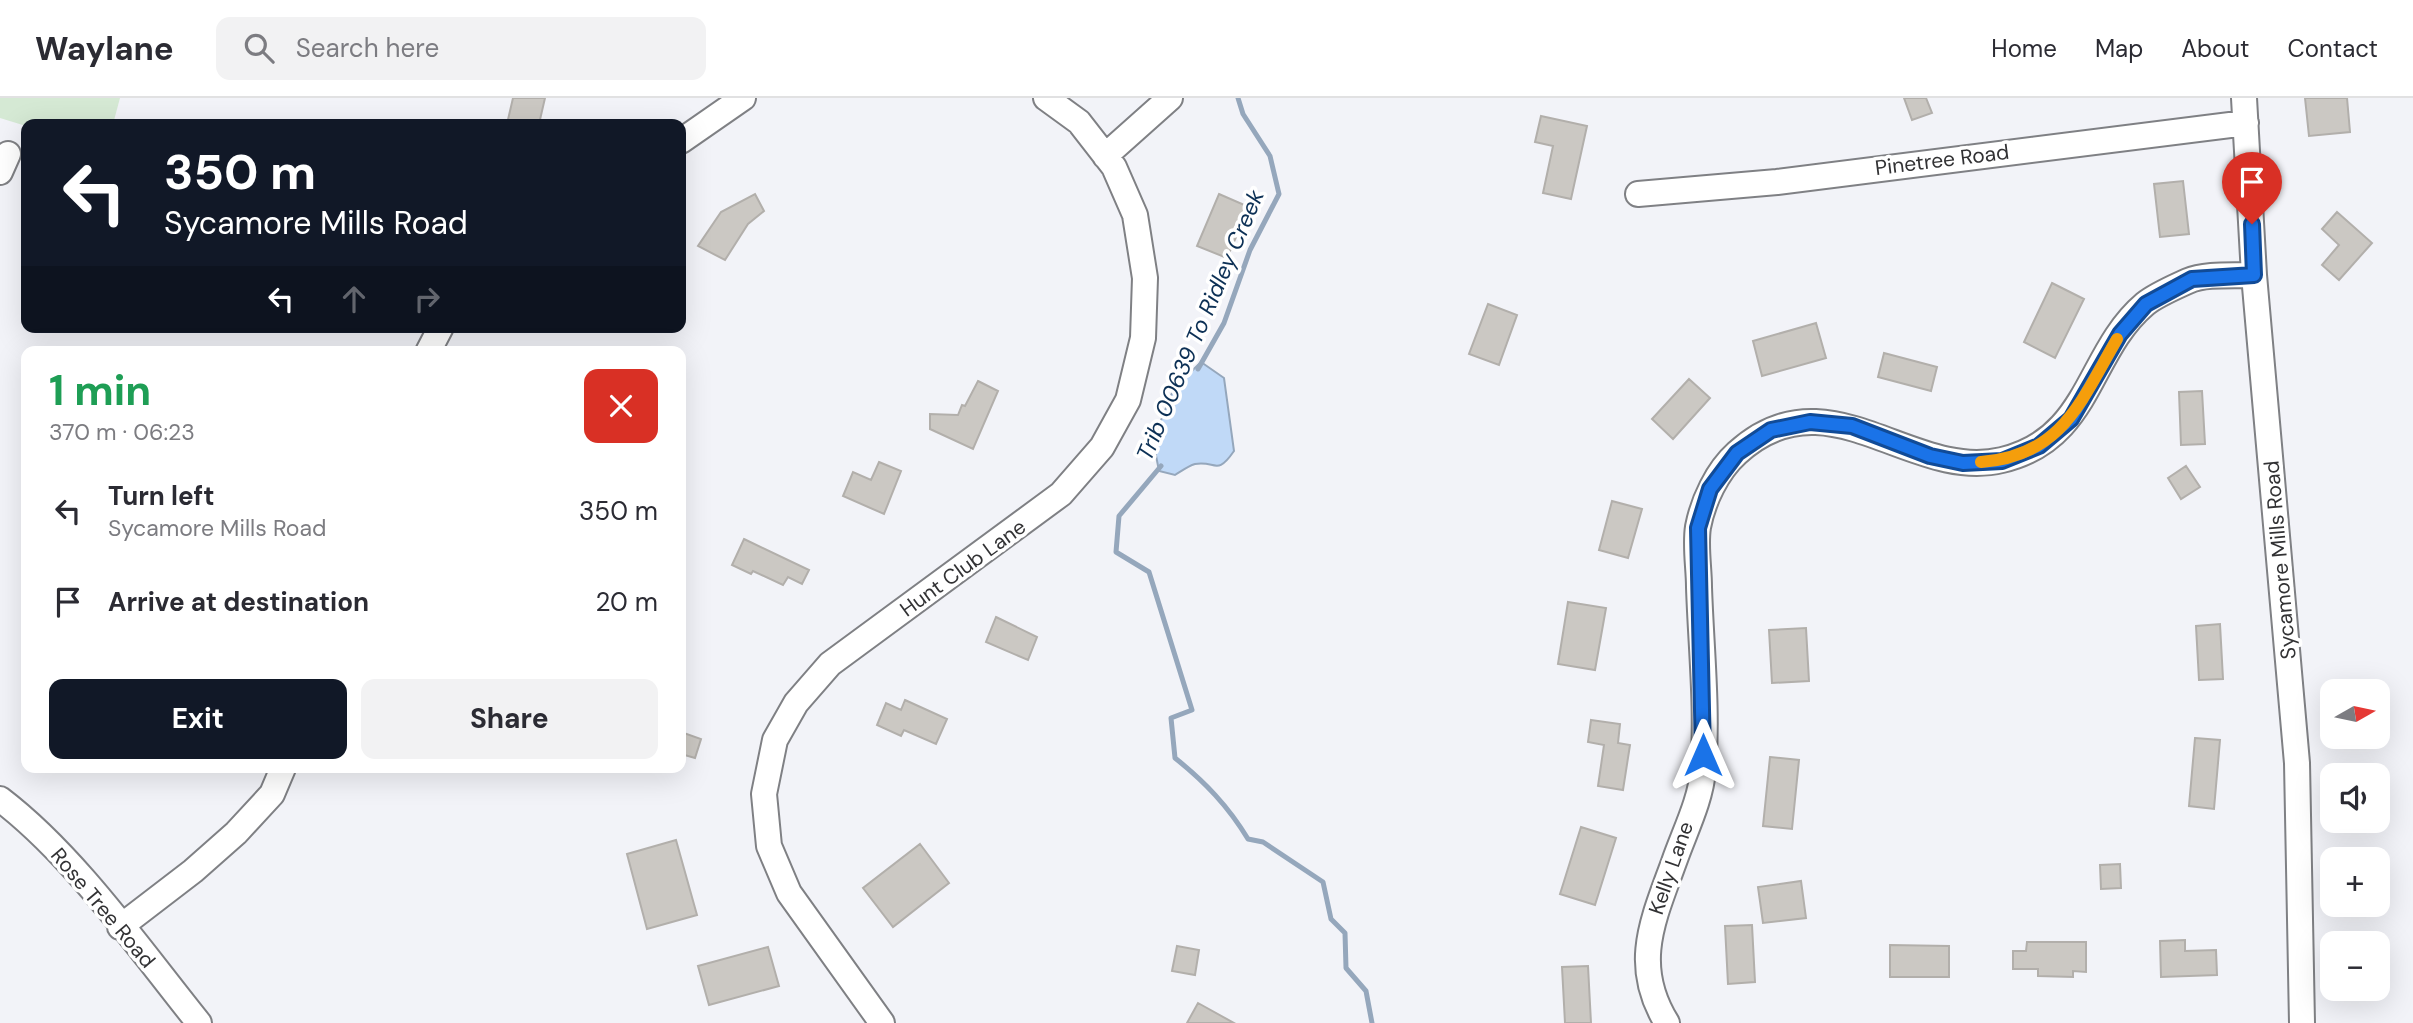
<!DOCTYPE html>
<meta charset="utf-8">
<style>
body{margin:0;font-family:"DM Sans",sans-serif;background:#f2f2f3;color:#2b2b33;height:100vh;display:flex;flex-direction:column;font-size:26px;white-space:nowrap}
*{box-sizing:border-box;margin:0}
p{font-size:23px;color:#7c7c81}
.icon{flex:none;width:38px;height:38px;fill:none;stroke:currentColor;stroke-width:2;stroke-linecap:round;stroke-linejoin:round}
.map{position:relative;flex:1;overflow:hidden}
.details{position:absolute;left:21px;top:248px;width:665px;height:427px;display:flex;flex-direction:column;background:#fff;border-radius:14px;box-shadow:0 7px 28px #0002}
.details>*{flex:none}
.top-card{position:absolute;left:21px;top:21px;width:665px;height:214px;border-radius:14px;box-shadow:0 7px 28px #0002;background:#111827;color:#fff;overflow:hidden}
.needle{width:46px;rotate:81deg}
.fabs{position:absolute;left:2320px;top:581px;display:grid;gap:14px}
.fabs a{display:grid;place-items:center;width:70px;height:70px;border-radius:14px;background:#fff;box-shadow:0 7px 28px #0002;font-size:35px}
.pin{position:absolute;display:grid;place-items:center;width:60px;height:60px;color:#fff;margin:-72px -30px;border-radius:50% 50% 50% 0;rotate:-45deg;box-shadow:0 0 7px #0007}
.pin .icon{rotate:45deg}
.me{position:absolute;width:77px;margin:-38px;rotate:0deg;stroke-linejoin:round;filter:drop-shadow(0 0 5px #0008)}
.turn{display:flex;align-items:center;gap:24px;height:147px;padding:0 28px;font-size:32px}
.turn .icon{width:91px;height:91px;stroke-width:2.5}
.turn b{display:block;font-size:49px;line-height:60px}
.lanes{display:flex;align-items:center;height:66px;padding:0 28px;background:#0003;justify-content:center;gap:35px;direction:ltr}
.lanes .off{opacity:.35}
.round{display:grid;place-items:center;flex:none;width:74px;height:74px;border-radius:14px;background:#f2f2f3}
.head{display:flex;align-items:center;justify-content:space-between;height:119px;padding:0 28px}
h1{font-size:42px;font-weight:700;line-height:52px;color:#1e9e55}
.action{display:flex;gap:14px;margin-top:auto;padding:14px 28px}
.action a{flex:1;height:80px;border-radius:14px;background:#111827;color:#fff;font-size:28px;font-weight:700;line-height:80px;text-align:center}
.action a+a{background:#f2f2f3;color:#2b2b33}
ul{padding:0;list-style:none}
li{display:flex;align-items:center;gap:21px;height:91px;padding:0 28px}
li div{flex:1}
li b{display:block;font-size:26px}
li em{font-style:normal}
header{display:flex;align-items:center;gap:42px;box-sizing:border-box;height:98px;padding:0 35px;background:#fff;border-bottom:2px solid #e1e1e2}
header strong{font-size:33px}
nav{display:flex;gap:38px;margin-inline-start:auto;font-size:24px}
.search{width:490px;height:63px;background:#f2f2f3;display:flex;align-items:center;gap:18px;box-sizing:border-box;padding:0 24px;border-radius:14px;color:#7c7c81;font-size:26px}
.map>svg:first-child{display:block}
.green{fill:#d5e9d4}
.water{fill:#c0d9f7;stroke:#95a7bc;stroke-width:2}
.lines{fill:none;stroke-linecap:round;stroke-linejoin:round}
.stream{stroke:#95a7bc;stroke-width:5}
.building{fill:#cbc8c3;stroke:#b2afab;stroke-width:2}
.minor-casing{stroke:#7f8084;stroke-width:28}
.minor{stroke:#fff;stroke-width:24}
.route-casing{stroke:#114b97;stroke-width:18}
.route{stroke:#1a73e8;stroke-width:12}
.slow{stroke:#f59e0b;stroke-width:12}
.labels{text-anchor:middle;stroke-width:7;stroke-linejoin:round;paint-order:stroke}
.street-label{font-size:21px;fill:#323234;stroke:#fff}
.water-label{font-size:23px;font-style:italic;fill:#0c3055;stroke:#fff}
</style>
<header>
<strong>Waylane</strong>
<div class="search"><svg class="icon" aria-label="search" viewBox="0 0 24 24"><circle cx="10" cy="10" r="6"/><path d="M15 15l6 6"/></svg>Search here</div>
<nav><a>Home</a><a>Map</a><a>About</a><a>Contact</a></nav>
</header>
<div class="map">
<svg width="2413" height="925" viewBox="0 0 2413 925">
<rect width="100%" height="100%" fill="#f2f3f8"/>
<path class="green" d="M0,0h120l-7,26 -87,2 -26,-8z"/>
<path class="water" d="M1201,264l23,16 10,73c-18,26 -18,9 -39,13 -7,2 -15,8 -20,11l-16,-4 -6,-31 21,-52z"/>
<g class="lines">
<path class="stream" d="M1198,271l26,-46 26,-73 29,-56 -9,-38 -27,-42 -5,-16
M1161,368l-42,50 -3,36 33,20 43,138 -21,8 4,40c30,24 53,48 73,81l15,3 60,40 8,37 14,14 1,35 20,23 6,32"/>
</g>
<path class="building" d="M513,0h32l-6,26h-32z
M1904,0h22l6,15 -20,7z
M2305,0h42l3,34 -41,4z
M1541,18l46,10 -16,73 -28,-6 10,-47 -18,-4z
M2183,83l6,53 -29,3 -6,-53z
M755,96l9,17 -16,13 -23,36 -27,-14 23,-34z
M1219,96l30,13 -22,51 -30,-12z
M2337,114l35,31 -33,37 -17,-15 17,-20 -17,-16z
M2052,185l32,16 -29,59 -31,-16z
M1488,206l29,11 -18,50 -30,-11z
M1816,225l10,35 -64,18 -9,-35z
M1884,255l53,14 -6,24 -53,-14z
M1689,281l21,19 -37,41 -21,-20z
M978,283l20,10 -25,58 -43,-20v-15l28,1 4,-10 3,1z
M2202,293l3,53 -24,1 -2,-53z
M879,364l22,9 -17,43 -41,-18 10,-24 18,8z
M2186,368l14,21 -19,12 -13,-21z
M1612,403l30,8 -14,49 -29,-8z
M744,441l65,31 -7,14 -14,-7 -5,8 -30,-14 -2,3 -19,-9z
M1568,504l38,6 -11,62 -37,-6z
M996,519l41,20 -9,23 -42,-18z
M2220,526l3,55 -24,1 -3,-54z
M1806,530l3,53 -37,2 -3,-53z
M905,602l42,19 -11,25 -32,-14 -3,6 -24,-11 9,-22 15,7z
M1591,622l29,4 -2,19 12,2 -7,45 -25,-4 6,-41 -16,-3z
M681,634l20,7 -6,19 -14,-4z
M2195,640l25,2 -6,69 -25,-3z
M1770,659l29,3 -7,69 -29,-3z
M1581,729l35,11 -21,67 -35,-11z
M676,742l21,75 -50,14 -20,-75z
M920,746l29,39 -56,44 -30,-39z
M2120,766l1,24 -20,1 -1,-24z
M1801,783l5,37 -43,5 -5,-36z
M1752,827l3,57 -27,2 -3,-58z
M2185,842v11l31,-1 1,25 -56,2 -1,-36z
M2027,844h59v30l-13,-1v6l-35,-1v-7h-25v-18h13z
M1890,847l59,1v31h-59z
M1177,848l22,4 -4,25 -23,-4z
M768,849l11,39 -70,19 -11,-39z
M1588,868l3,57h-26l-3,-56z
M1198,905l36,20h-47z"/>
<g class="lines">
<defs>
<path id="minor" d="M2244,0l10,177 43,488 5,260
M681,43l62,-43
M1105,58l65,-58
M0,74l8,-18
M1638,96l139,-12 469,-59
M428,254l13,-25
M0,701c75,57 140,151 199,224
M120,829l73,-56 43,-38 36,-39 11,-26
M882,925l-93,-130 -20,-47 -5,-52 11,-54 21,-37 34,-39 231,-170 41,-47 26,-47 15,-62 2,-60 -10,-63 -21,-48 -35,-45 -33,-24
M1667,925c-36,-58 -14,-103 7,-161 10,-29 27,-62 29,-92 5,-60 -2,-122 -4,-183 0,-19 -4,-41 -1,-60 5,-26 19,-56 39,-74 91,-83 173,29 265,7 89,-21 85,-107 143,-156 11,-9 30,-17 43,-23 18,-8 47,-5 66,-6"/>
</defs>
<use href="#minor" class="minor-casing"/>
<use href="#minor" class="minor"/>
</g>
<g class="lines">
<defs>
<path id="route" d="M1703,657l-5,-227 12,-39 27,-36 34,-23 39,-8 42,4 78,30 33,7 39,-2 37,-15 32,-27 49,-85 26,-30 46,-25 62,-4 -2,-51"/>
</defs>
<use href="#route" class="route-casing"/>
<use href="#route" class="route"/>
<path class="slow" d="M1981,364c81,-6 100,-61 136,-123"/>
</g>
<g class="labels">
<g class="street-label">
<text transform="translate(1942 62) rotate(-7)" y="7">Pinetree Road</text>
<text transform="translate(2280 462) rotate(-95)" y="7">Sycamore Mills Road</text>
<text transform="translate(963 470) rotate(-36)" y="7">Hunt Club Lane</text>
<text transform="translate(1671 770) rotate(-71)" y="7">Kelly Lane</text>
<text transform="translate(103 810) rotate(50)" y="7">Rose Tree Road</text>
</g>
<g class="water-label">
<text transform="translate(1200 227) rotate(-67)" y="8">Trib 00639 To Ridley Creek</text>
</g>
</g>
</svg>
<div class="fabs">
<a><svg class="needle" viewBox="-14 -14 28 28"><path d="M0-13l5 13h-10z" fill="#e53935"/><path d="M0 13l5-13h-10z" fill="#7c7c81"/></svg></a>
<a><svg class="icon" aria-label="sound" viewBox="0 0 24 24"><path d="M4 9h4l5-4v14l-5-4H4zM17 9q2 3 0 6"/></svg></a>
<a>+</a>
<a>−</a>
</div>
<div class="pin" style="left:2252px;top:126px;background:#d93025"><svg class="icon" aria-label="arrive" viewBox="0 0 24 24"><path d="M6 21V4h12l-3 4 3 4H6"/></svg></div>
<svg class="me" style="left:1703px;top:657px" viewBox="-20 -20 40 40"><path d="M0-17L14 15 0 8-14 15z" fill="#1a73e8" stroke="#fff" stroke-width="4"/></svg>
<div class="top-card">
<div class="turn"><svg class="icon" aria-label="left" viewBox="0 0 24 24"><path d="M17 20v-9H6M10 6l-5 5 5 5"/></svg><div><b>350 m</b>Sycamore Mills Road</div></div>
<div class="lanes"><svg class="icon" aria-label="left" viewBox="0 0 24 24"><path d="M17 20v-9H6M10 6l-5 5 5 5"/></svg><svg class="icon off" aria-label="ahead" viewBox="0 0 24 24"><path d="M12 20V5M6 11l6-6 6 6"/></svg><svg class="icon off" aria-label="right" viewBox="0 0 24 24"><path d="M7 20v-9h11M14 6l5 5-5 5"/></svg></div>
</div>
<section class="details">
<div class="head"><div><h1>1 min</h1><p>370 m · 06:23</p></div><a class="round" style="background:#d93025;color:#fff"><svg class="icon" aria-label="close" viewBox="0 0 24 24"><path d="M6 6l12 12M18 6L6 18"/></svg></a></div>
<ul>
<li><svg class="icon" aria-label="left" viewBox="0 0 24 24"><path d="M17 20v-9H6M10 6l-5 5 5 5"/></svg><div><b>Turn left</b><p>Sycamore Mills Road</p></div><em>350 m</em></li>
<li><svg class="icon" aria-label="arrive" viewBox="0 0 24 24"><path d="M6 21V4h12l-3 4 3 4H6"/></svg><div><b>Arrive at destination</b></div><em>20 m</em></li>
</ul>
<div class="action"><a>Exit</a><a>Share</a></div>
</section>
</div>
